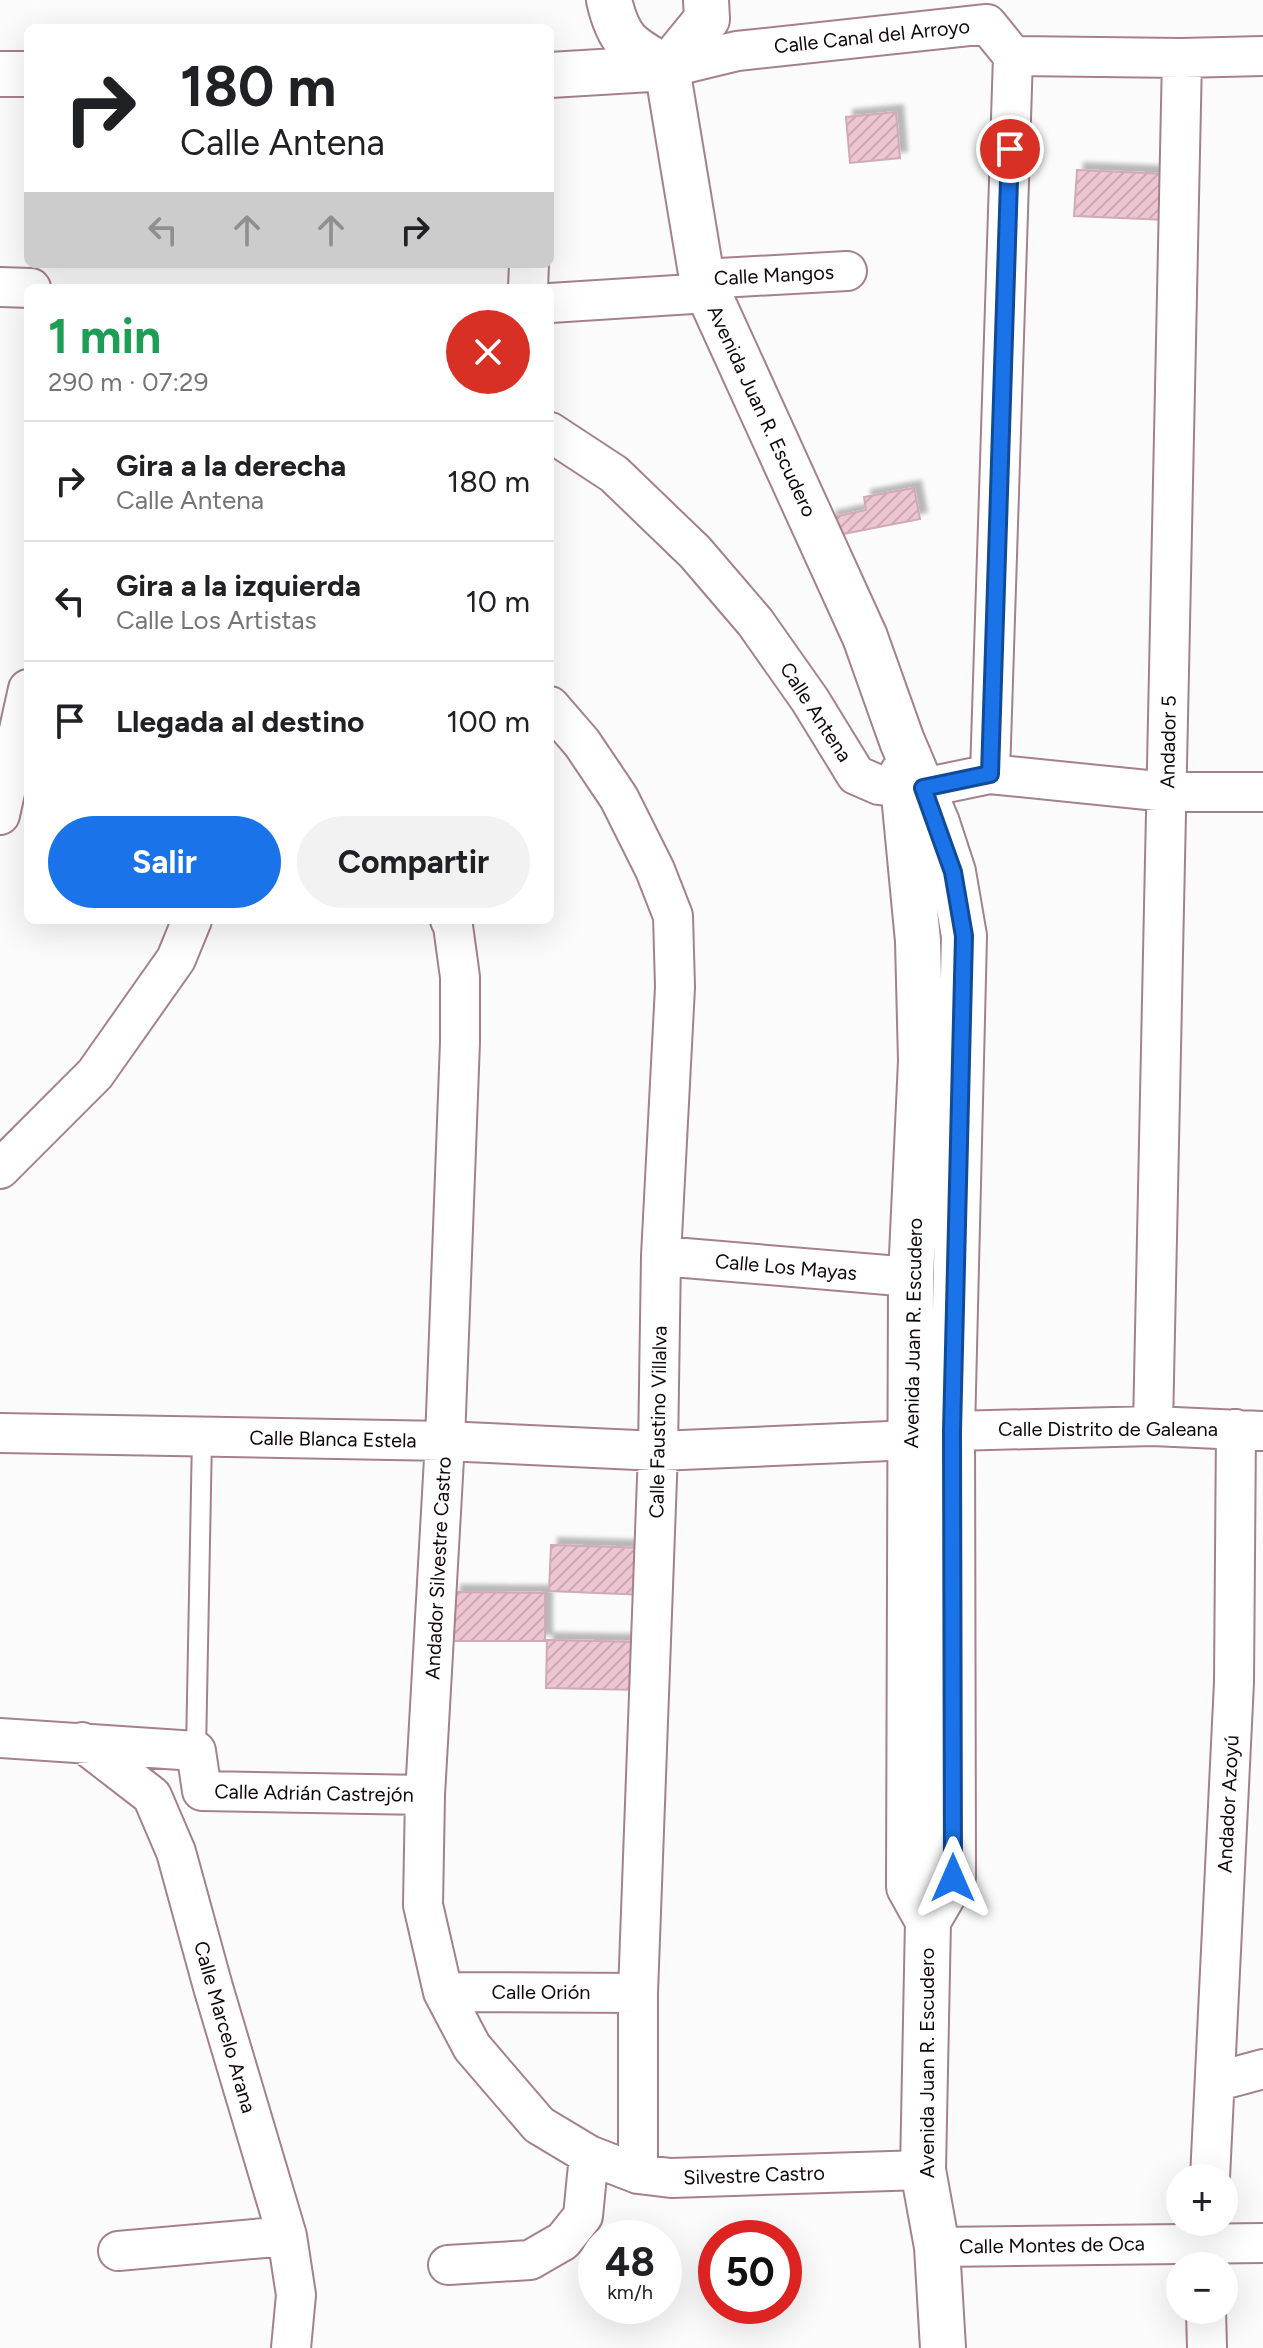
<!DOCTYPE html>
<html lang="es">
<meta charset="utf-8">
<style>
body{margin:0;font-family:Figtree,sans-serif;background:#f2f2f2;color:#202124;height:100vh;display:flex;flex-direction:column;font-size:30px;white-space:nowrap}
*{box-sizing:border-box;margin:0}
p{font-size:26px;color:#757577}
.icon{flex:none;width:44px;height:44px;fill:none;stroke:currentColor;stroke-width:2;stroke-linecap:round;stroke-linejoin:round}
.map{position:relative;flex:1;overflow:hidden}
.side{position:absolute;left:24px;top:284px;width:530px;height:640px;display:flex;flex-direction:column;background:#fff;border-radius:12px;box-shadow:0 8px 32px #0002}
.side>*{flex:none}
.hud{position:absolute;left:24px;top:24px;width:530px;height:244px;border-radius:12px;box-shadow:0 8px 32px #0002;background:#fff;color:#202124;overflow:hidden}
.fabs{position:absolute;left:1166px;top:2164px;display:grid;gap:16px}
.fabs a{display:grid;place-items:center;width:72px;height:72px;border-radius:50%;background:#fff;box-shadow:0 8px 32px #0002;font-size:40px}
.speed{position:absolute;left:578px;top:2220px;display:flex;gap:16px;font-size:40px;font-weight:700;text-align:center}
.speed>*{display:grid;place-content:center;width:104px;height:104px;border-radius:50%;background:#fff;box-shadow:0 8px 32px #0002;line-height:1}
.speed small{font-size:20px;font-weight:400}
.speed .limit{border:12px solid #d22;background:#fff;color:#111}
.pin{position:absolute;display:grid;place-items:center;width:68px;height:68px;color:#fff;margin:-34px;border:4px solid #fff;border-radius:50%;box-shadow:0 2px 8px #0007}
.me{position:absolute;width:88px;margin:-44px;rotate:0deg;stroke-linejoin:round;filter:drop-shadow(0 0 6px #0008)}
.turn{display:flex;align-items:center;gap:28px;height:168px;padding:0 24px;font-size:36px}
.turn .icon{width:104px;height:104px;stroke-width:2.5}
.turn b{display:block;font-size:56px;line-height:68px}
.lanes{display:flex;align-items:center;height:76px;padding:0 24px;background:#0003;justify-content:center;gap:40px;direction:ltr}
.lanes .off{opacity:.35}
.round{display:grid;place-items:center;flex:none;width:84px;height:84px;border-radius:42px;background:#f2f2f2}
.summary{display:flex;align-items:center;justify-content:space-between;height:136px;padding:0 24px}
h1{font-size:48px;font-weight:700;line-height:60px;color:#1e9e55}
.primary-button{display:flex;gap:16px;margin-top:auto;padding:16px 24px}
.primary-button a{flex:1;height:92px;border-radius:48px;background:#1a73e8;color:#fff;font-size:32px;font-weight:700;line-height:92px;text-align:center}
.primary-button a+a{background:#f2f2f2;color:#202124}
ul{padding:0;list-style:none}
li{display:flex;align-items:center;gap:24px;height:120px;padding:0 24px;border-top:2px solid #e0e0e0}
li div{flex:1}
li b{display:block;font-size:30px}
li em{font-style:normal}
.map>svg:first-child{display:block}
.building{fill:url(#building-hatch);stroke:#d0aab5;stroke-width:2;filter:url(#shadow)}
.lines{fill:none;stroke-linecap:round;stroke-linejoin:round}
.service-casing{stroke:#a5818c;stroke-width:22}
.minor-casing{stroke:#a5818c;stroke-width:42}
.secondary-casing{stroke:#a5818c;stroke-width:48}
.service{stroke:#fff;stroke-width:18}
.minor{stroke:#fff;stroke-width:38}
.secondary{stroke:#fff;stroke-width:44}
.route-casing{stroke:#114b97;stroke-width:20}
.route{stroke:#1a73e8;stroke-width:14}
.labels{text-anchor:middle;stroke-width:6;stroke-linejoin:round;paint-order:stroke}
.street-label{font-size:20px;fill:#14070b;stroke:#fff}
</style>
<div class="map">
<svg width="1263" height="2348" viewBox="0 0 1263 2348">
<defs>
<pattern id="building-hatch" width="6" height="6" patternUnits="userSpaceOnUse" patternTransform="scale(2)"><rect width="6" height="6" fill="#edc6d2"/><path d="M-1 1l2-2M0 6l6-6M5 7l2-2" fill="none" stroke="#caa9b3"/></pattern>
<filter id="shadow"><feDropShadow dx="7" dy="-7" stdDeviation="2" flood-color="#0004"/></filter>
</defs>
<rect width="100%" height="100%" fill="#fbfbfb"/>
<path class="building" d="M896,112l4,46 -50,5 -4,-46z
M1077,170l91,4 -2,46 -92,-4z
M914,488l6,31 -87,17 -4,-18 37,-8 -2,-13z
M551,1545l97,3 -2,47 -97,-4z
M454,1592l91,1v48h-92z
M547,1640l95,2 -1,48 -95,-2z"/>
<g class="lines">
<defs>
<path id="service" d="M196,1751l6,-314"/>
<path id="minor" d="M667,68l70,-17 250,-27 26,32 169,2 81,-2
M702,279l145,-8
M0,287l31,1
M528,288l1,-24
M550,303l158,-10
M550,432l64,42 81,78 60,70 55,78 46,75 23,10 23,3h21l67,-14 177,18h96
M550,706l32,37 37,55 36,72 18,46 2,71 -14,269 -3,195 -20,542v181
M990,774l23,-718
M0,815l28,-126
M450,920l3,6 7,51v65l-15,399 -20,354 -2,110 20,87 29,55 67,78 50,30 49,19 33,4 252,-8
M0,1169l95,-95 81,-115 16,-39
M661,1256l250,21
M1153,1426l29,-1368
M0,1433l445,8 213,10 254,-11 40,-9 201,-5 110,5
M0,1738l196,13 6,40 223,4
M82,1742l70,54 24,56 37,135 74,249 9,59 -5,53
M443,1992l195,1
M1215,2082l48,-13
M1210,2178l24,-496 2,-253
M937,2247l326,-4
M118,2251l169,-15
M448,2265l82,-5 33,-19 20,-25 6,-61
M1206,2310l1,38"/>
<path id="secondary" d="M609,0c10,43 21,47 58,68
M706,0l1,19 -40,49 35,211 163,358 37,104 35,82 16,49 11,64 -12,495 1,447 -25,43 -5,249 14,77 6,101
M0,74h28
M550,75l117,-7
M902,774l16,167 3,120 -10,216 -2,610 19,34"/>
</defs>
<use href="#service" class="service-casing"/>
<use href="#minor" class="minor-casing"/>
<use href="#secondary" class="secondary-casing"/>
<use href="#service" class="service"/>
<use href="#minor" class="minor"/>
<use href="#secondary" class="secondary"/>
</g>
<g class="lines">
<defs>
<path id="route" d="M953,1878l-1,-447 12,-495 -11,-64 -30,-84 67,-14 20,-625"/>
</defs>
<use href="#route" class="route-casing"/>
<use href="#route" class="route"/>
</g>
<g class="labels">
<g class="street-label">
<text transform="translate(872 36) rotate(-6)" y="7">Calle Canal del Arroyo</text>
<text transform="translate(774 275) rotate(-3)" y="7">Calle Mangos</text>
<text transform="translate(762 411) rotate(65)" y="7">Avenida Juan R. Escudero</text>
<text transform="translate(816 712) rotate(57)" y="7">Calle Antena</text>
<text transform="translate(1168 742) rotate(-89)" y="7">Andador 5</text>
<text transform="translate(786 1267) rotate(5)" y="7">Calle Los Mayas</text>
<text transform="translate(913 1333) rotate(-89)" y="7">Avenida Juan R. Escudero</text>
<text transform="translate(658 1422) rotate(-89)" y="7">Calle Faustino Villalva</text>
<text x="1108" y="1436">Calle Distrito de Galeana</text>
<text transform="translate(333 1439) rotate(1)" y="7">Calle Blanca Estela</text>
<text transform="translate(438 1568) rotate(-87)" y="7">Andador Silvestre Castro</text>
<text transform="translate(314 1793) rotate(1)" y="7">Calle Adrián Castrejón</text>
<text transform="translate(1228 1804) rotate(-87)" y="7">Andador Azoyú</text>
<text x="541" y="1999">Calle Orión</text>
<text transform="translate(225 2027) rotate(74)" y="7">Calle Marcelo Arana</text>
<text transform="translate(927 2063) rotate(-90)" y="7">Avenida Juan R. Escudero</text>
<text transform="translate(754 2175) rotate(-2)" y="7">Silvestre Castro</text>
<text transform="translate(1052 2245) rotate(-1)" y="7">Calle Montes de Oca</text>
</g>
</g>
</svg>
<div class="fabs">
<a>+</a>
<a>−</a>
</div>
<div class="speed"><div>48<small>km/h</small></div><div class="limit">50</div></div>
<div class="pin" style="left:1010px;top:149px;background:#d93025"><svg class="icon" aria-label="arrive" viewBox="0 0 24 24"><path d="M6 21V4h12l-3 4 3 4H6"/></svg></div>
<svg class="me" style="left:953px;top:1878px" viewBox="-20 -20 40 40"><path d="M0-17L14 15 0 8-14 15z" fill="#1a73e8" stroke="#fff" stroke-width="4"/></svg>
<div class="hud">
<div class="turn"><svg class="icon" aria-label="right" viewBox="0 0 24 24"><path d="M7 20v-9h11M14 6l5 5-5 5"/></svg><div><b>180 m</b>Calle Antena</div></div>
<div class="lanes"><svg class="icon off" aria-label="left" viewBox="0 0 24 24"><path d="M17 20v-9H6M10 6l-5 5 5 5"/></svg><svg class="icon off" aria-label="ahead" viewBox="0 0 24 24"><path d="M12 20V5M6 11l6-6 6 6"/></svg><svg class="icon off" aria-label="ahead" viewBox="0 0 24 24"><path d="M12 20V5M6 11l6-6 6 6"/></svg><svg class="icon" aria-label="right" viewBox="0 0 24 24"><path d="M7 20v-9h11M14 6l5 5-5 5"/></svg></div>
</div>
<section class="side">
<div class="summary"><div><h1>1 min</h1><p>290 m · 07:29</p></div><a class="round" style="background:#d93025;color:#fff"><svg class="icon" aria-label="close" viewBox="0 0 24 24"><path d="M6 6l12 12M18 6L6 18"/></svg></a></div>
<ul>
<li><svg class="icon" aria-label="right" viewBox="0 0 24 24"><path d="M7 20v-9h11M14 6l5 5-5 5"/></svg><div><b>Gira a la derecha</b><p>Calle Antena</p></div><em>180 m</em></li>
<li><svg class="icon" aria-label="left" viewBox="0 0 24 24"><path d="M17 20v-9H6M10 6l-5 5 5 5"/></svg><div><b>Gira a la izquierda</b><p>Calle Los Artistas</p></div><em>10 m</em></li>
<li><svg class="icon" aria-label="arrive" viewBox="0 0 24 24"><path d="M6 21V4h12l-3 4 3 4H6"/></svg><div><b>Llegada al destino</b></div><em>100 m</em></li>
</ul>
<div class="primary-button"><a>Salir</a><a>Compartir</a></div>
</section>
</div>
